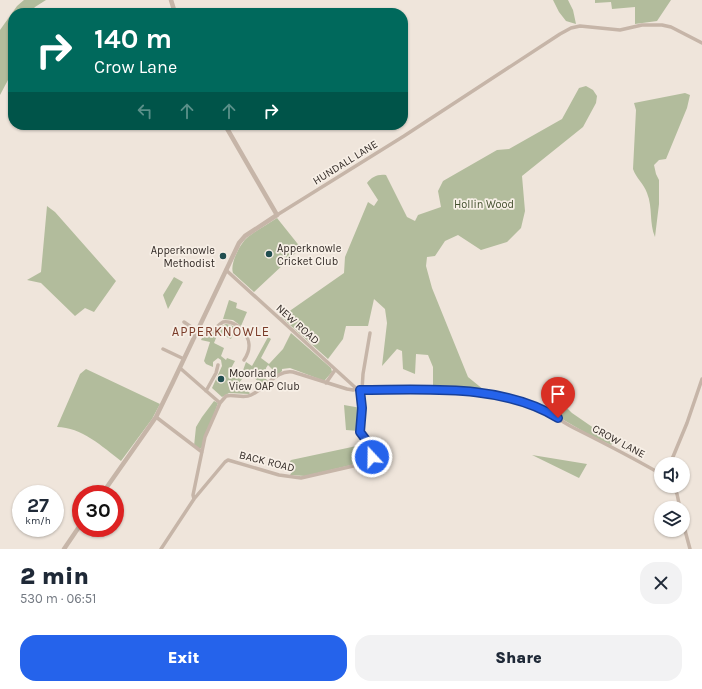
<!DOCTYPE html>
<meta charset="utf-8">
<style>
body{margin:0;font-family:Karla,sans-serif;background:#f2f2f3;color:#1f2937;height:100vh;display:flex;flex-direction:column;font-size:15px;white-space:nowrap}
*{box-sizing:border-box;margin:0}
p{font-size:13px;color:#747a83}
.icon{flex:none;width:22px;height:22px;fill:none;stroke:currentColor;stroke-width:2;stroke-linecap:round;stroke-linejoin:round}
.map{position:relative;height:549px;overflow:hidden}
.sheet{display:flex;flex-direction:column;background:#fff;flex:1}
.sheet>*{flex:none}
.banner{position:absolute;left:8px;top:8px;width:400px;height:122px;border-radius:16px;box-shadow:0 1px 3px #0004;background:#00695c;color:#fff;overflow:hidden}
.tools{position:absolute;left:654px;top:457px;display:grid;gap:8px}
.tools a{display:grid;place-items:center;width:36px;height:36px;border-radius:50%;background:#fff;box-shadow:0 1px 3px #0004;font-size:20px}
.speed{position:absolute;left:12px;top:485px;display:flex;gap:8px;font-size:20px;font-weight:700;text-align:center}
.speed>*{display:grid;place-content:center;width:52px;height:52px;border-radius:50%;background:#fff;box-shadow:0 1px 3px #0004;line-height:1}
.speed small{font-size:10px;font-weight:400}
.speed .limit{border:6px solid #d22;background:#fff;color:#111}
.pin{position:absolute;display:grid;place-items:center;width:34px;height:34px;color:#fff;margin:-41px -17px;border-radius:50% 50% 50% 0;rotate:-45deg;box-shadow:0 0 4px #0007}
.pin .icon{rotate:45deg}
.me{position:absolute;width:44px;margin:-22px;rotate:339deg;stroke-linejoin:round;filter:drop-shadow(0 0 3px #0008)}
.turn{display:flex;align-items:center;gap:14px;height:84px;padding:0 20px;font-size:18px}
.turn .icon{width:52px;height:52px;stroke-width:2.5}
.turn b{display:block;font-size:28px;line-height:34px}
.lanes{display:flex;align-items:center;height:38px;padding:0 20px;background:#0003;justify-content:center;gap:20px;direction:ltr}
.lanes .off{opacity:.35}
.round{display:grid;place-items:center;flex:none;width:42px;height:42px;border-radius:16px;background:#f2f2f3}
.overview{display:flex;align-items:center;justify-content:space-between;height:68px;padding:0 20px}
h1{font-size:24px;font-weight:800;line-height:30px}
.primary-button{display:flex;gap:8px;margin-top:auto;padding:8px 20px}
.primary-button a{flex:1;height:46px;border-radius:16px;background:#2563eb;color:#fff;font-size:16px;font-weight:800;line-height:46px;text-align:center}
.primary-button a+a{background:#f2f2f3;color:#1f2937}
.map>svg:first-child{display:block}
.green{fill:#b2bc9c}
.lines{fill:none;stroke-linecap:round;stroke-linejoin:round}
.minor{stroke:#c6b5a8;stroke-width:3.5}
.tertiary{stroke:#c6b5a8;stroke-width:4.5}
.route-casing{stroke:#184099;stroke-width:10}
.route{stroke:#2563eb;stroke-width:7}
.poi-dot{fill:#214e50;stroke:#f7efe6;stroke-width:1.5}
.labels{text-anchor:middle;stroke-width:3.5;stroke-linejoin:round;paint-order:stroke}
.street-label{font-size:11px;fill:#332b27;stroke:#f7efe6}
.park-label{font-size:11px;fill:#434f2e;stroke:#f7efe6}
.poi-label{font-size:11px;fill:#332b27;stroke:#f7efe6;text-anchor:start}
.quarter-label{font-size:13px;letter-spacing:1px;fill:#7a3b28;stroke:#f7efe6}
</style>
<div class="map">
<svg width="702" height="549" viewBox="0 0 702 549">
<rect width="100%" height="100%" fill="#efe5db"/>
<path class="green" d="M24,0h22l-11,7 -5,6h-17v54l-5,13 -8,15v-65l17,-24z
M553,0h15l5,10 3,14 -10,-3 -7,-9z
M595,0h76l-14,21 -22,3v-17l-23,2 -1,-7 -16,1z
M586,86l7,4 4,6 -1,7 -13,24 -61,49 3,35 -4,17 -14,14 -26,8 -23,-15 -13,6 -10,15 -8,1 -1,9 6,22 36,89 16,13 -51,-2v-21l-5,-12 -12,-1 -1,20 -12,-5 -1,-18 -5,-2 -15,17 5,-43 -2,-14 -11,-10 -6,27h-22l-3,13 -15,20 -47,-42 63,-44 1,-16 23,-55 6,4 4,-6 -11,-17c5,-6 10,-9 19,-8l21,42 8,4 3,-6 23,-8 -3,-16 5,-10 54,-31 12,-1 53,-30 17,-31z
M685,93l5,2 -3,13 -21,51 -7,1 -5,5 2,9 3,6v24l-4,33c-6,-14 -2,-29 -8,-44 -3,-9 -11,-15 -14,-24l3,-59 -2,-7z
M47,206l8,6 61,69 -22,31 -9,-4 -10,8 -34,-33 -14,-3 14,-8z
M277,218l24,30 -47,44 -21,-19c-3,-8 5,-25 11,-32 4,-6 26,-18 33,-23z
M174,277l9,5 -15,27 -5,-14z
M229,300l8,3 -1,5 11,4 -6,14 -8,-6 -10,-1z
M226,324l5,1 5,3 -5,11 -13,-6 -4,10 10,5 -3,8 5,4 1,-2 8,3 -6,11 5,2 1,-1 6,3 5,-14 6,4 16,-29 3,2 -10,19 8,6 14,-15 8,-16 40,35 1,4 -7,8h-3l-32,-12 -8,1v2l-4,4 -10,-10 -2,3 -1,8 -1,1 4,4 -6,4 -13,-12h-2l-9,11 12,9 -1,1 -20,-1 -7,4 -10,-9 10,-22 -1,-6 -3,-2 -5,4v5l-7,-3 -2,-3 6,-19 -9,-2 1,-2c10,-2 14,-11 24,-14z
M86,369l74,35 -8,15 -31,42c-18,-14 -40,-34 -64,-34l23,-53z
M214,401l4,2 -16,44 -2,2 -6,-3 2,-19 6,-10z
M561,402l11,11 42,29 -3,3 -25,-12 -36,-21 1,-4z
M344,405l17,3 -2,23 -13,-1z
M366,444l3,8 1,6 -6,4 -59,14 -15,-1 5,-8 -9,-1 5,-6z
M532,455l55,9 -8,14z"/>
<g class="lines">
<path class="minor" d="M277,215l127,-79 156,-102 11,-6 9,-2 40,4 22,-5h20l9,2 31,16
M226,270l132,120 114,2c24,2 51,8 73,19 10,5 19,12 29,17 30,15 59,30 87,46
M184,322l13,9
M197,332c12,6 17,-4 26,-10 6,-1 10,1 15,4 11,9 15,21 6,34
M163,349l21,10
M180,368l40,35
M326,383l9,-13
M362,390l1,-16 7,-41
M206,391l10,-18 2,-8
M156,417l46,35
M670,464l17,-41 15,-44
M673,486l4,8 3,14
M194,499l-1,-4 12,-58 15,-34 6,-7c8,-2 18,3 25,-1 14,-6 26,-26 42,-23l54,17 6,1 3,-1
M683,523l7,26
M161,549l33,-50 31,-37 3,-2 51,15 22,3 61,-14 9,-4v-9l-2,-7 -8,-12 1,-24 -2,-18"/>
<path class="tertiary" d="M171,0l4,13
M102,494l54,-77 17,-35 66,-139 6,-7 32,-21 -52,-90
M64,549l17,-25"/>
</g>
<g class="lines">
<defs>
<path id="route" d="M372,457l-1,-6 -2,-7 -9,-12 2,-24 -2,-18c63,0 142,-7 198,28"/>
</defs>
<use href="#route" class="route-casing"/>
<use href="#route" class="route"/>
</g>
<g class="poi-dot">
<circle cx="269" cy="254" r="4"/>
<circle cx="223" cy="256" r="4"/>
<circle cx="221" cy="379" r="4"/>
</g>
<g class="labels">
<g class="street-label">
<text transform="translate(345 162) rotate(-32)" y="4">HUNDALL LANE</text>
<text transform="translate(298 324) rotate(42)" y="4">NEW ROAD</text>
<text transform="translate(619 441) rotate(28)" y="4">CROW LANE</text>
<text transform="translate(267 461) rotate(14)" y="4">BACK ROAD</text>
</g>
<g class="park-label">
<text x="484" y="208">Hollin Wood</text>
</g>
<g class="poi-label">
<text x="277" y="252">Apperknowle<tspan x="277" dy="13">Cricket Club</tspan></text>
<text x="215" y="254" text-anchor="end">Apperknowle<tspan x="215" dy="13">Methodist</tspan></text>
<text x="229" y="377">Moorland<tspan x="229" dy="13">View OAP Club</tspan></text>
</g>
<g class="quarter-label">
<text x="221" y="336">APPERKNOWLE</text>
</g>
</g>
</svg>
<div class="tools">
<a><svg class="icon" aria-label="sound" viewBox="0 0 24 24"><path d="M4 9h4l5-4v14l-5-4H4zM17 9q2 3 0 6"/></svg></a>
<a><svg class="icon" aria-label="layers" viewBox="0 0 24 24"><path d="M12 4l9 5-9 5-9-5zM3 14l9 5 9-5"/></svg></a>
</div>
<div class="speed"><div>27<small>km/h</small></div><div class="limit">30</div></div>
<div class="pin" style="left:558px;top:418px;background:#d93025"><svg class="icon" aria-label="arrive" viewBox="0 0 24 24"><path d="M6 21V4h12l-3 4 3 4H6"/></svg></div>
<svg class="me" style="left:372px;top:457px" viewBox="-20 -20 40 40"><circle r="17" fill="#2563eb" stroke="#fff" stroke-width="3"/><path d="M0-11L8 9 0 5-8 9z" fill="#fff"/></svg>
<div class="banner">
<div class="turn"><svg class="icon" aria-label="right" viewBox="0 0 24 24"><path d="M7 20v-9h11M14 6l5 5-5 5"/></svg><div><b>140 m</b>Crow Lane</div></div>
<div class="lanes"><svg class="icon off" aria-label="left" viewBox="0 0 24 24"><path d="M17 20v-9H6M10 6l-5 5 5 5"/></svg><svg class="icon off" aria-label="ahead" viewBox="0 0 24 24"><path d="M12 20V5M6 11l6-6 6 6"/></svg><svg class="icon off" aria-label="ahead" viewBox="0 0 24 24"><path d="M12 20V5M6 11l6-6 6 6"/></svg><svg class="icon" aria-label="right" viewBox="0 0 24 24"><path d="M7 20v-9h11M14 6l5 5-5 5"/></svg></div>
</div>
</div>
<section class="sheet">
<div class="overview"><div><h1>2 min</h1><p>530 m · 06:51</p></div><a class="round"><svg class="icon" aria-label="close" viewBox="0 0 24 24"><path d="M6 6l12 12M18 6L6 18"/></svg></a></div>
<div class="primary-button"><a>Exit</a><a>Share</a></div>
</section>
